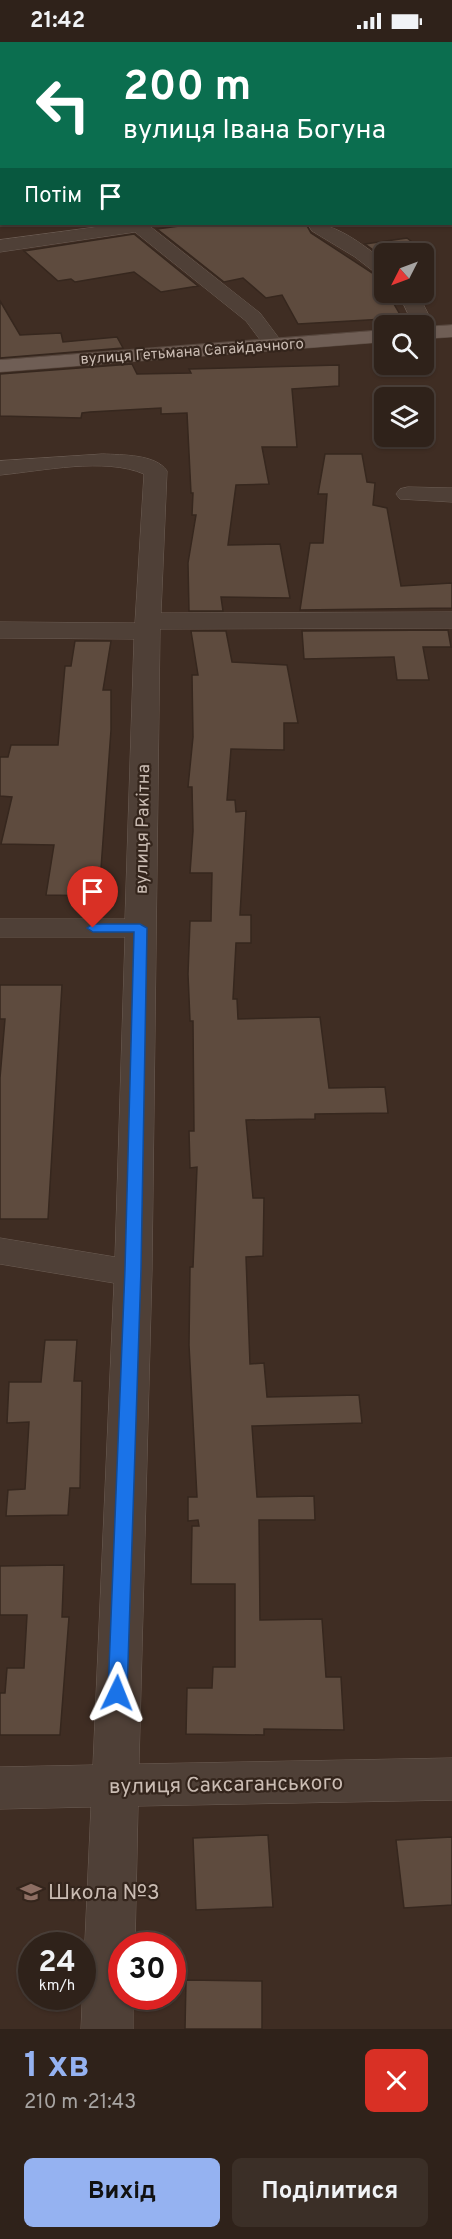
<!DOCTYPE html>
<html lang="uk">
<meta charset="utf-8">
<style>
body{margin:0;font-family:Overpass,sans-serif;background:#3b2f27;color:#f1f3f6;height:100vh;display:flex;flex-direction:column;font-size:22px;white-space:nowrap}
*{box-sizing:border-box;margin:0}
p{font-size:20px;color:#a7a4a2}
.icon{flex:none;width:33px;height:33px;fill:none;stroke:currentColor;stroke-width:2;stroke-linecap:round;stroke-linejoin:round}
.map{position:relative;height:1987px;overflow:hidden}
.details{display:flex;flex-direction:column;background:#2f221a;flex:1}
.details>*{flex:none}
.top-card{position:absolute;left:0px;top:0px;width:453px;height:183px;box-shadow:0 2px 4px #0004,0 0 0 2px #4a3f39;background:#0b6e4f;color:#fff;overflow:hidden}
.needle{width:39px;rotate:228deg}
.tools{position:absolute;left:374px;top:201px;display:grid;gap:12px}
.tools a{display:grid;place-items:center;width:60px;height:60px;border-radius:9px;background:#2f221a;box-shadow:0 2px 4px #0004,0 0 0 2px #4a3f39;font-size:30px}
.speed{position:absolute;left:18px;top:1890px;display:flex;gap:12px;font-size:30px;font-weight:700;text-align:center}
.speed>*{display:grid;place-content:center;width:78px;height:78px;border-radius:50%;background:#2f221a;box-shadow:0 2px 4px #0004,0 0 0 2px #4a3f39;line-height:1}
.speed small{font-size:15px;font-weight:400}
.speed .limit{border:9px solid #d22;background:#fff;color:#111}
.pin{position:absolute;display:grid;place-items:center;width:51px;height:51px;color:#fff;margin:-62px -26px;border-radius:50% 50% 50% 0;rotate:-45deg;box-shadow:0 0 6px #0007}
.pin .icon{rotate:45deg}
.me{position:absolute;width:66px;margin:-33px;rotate:2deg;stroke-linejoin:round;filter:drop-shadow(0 0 4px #0008)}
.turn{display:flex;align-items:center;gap:21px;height:126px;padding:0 24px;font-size:27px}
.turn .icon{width:78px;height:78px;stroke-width:2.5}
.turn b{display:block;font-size:42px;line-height:51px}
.then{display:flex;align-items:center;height:57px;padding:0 24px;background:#0003;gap:12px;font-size:22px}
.round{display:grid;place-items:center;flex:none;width:63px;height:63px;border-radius:9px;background:#3b2f27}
.headline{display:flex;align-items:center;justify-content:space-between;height:102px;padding:0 24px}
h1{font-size:36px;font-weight:700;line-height:45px;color:#95b2f1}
.button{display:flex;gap:12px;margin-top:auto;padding:12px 24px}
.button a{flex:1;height:69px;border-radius:9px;background:#95b2f1;color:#111;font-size:24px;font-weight:700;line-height:69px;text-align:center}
.button a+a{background:#3b2f27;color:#f1f3f6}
.status{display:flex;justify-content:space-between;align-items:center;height:42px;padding:0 30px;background:#2f221a;direction:ltr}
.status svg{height:16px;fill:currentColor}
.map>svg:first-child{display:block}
.building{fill:#5e4b3e;stroke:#36271e;stroke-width:1.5}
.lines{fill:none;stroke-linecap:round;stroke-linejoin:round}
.minor-casing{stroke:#6d5e55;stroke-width:1}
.major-casing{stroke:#584940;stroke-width:1}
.minor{fill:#4f4037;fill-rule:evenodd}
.major{fill:#6f5e55;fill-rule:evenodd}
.route{fill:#1a73e8;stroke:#114b97;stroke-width:1.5}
.labels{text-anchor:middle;stroke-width:4.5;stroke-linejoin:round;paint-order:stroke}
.far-street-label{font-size:15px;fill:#cabcb3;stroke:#34251c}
.street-label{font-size:18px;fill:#cabcb3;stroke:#34251c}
.near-street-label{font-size:21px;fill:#cabcb3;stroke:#34251c}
.near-poi-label{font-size:21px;fill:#cabcb3;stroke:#34251c;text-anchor:start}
</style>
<div class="status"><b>21:42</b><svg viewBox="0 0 49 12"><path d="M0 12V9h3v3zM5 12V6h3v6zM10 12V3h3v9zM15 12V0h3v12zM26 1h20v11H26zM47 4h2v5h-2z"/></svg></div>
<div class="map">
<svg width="452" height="1987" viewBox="0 0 452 1987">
<rect width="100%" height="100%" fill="#3f2d23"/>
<path class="building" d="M194,182h112l5,9 66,43 7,16h3l15,26 -104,6 -16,-29 -16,3 -23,-20 -19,4 -67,-53z
M134,192l64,52 -37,6 -27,-20 -59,10 -4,-3 -13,2 -34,-30z
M407,196l27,21 -11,2v-7h-39v4l-19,-14z
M0,259l20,34 41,-2 2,9 54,-5 6,11 -123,10z
M132,322l5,10 54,-1 -2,-4 150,-4v21l-47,3 5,58h-35l7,37 -33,1 -8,60 52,-1 10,54 -69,-1 2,14h-34l-1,-48 8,-48h-4l1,-22h-2l-4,-80 -26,1v-6l-71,4 -8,1 -1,5 -81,-2v-42z
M325,412h37l5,28 8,1 -2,22 14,3 14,78 51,-3v25l-152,2 10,-67h13l4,-49h-9z
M448,588l3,17h-28l6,33h-32l-3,-23 -90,2 -2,-28z
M191,589h35l6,31 55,3 11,58h-14v27l-53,-1 -4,51h8l1,12 10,-1 -6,104h11v28h-15l-3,56h4l1,20 82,-2 9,71 56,-1 3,26 -73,1v5l-69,1 7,78h11l-1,58 -17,1 4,107 14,-1 3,34 92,-2 3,28 -110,3 5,71 57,-1 1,24h-56l1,100 62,-1 4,58h15l3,53 -80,-1v6l-78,-1 1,-46h25l1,-21h22v-83h-44l1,-58h7l-1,-6 -10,1v-24h9l-8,-152 1,-78h3l4,-100 -7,1 -1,-37h5l-1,-110h-3l-2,-47 2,-53h21l1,-48h-22l3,-42 -1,-44h-4l5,-50 -1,-62h6z
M75,599h36l-8,49h8v40l-12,166 -53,-1 8,-50 -53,-1 11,-47 -12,-1v-39h8l3,-12h47l7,-79h6z
M0,943h62l-14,234h-48v-141l5,-59h-5z
M45,1298h32l-3,41h8l-2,107h-10l-2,27 -62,1 2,-26 17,-1 4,-67 -22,1 2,-41h32z
M64,1523l-2,52h7l-9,118h-60v-42h5l2,-25h17l3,-53h-27v-49z
M268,1793l5,72 -77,3 -3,-72z
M452,1795v68l-48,3 -8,-68z
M186,1938l76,1v48h-77z"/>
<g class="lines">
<defs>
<path id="minor" d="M95,0h16l1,2h-16z
M2,46v10l-2,1v-10z
M0,71l2,1v10l-2,-1z
M119,182h28l113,89 24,32 -3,4h-14l-21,-28 -111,-89 -135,20v-12z
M308,182c26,-3 55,21 76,37v15l-7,-2 -22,-17 -43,-26z
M398,250h19l21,41 -3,4 -12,1v-12h-9z
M103,412c19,1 53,0 64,17l-6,142 291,-1v16l-292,1 -8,640 -13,495 313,-6v42l-314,6 -3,140h-13v50h11v33h-52l10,-222 -91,2v-42l93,-2 21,-482 -114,-19v-26l115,19 10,-320h-125v-18h125l9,-280 -134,-1v-16l135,1 9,-149c-39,-17 -102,-3 -144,1v-14z
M408,445l44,1v14l-52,-3 -4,-5 4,-5z"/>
<path id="major" d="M452,283v12l-29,2v-12z
M384,288v12l-384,30v-12z"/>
</defs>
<use href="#minor" class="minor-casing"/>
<use href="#major" class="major-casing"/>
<use href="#minor" class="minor"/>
<use href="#major" class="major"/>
</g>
<path class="route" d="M140,882l7,4 -6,341 -14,424 -3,6 -7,2 -6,-2 -3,-6 17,-424 9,-337h-41l-6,-4 6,-4z"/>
<defs>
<symbol id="school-bare" viewBox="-9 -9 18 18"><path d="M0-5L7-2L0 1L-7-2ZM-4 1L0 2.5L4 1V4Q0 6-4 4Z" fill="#8d6e63" stroke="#34251c" stroke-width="2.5" paint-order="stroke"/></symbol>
</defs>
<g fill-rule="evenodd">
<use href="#school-bare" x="16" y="1835" width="30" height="30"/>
</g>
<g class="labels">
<g class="far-street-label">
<text transform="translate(192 309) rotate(-4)" y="5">вулиця Гетьмана Сагайдачного</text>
</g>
<g class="street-label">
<text transform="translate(142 787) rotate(-89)" y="6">вулиця Ракітна</text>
</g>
<g class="near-street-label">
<text transform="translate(226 1742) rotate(-1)" y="7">вулиця Саксаганського</text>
</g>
<g class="near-poi-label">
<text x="48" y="1857">Школа №3</text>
</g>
</g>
</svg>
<div class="tools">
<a><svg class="needle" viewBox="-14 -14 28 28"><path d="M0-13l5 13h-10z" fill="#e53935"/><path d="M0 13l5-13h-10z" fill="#a7a4a2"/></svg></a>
<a><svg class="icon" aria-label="search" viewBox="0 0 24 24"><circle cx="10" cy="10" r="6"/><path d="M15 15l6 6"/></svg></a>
<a><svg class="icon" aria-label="layers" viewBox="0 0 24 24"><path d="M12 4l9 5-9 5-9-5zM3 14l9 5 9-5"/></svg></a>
</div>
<div class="speed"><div>24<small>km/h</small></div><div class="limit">30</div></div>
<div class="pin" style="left:93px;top:886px;background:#d93025"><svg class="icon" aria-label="arrive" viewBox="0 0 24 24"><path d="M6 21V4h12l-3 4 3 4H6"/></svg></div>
<svg class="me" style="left:117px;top:1651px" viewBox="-20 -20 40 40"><path d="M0-17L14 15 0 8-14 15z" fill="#1a73e8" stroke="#fff" stroke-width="4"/></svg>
<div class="top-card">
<div class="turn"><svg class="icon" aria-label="left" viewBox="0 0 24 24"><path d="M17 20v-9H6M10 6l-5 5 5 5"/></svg><div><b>200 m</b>вулиця Івана Богуна</div></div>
<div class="then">Потім<svg class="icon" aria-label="arrive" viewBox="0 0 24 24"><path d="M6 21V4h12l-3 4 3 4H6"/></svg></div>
</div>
</div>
<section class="details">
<div class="headline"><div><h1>1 хв</h1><p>210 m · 21:43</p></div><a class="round" style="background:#d93025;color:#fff"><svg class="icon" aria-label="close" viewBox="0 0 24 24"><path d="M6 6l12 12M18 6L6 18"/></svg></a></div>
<div class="button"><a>Вихід</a><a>Поділитися</a></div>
</section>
